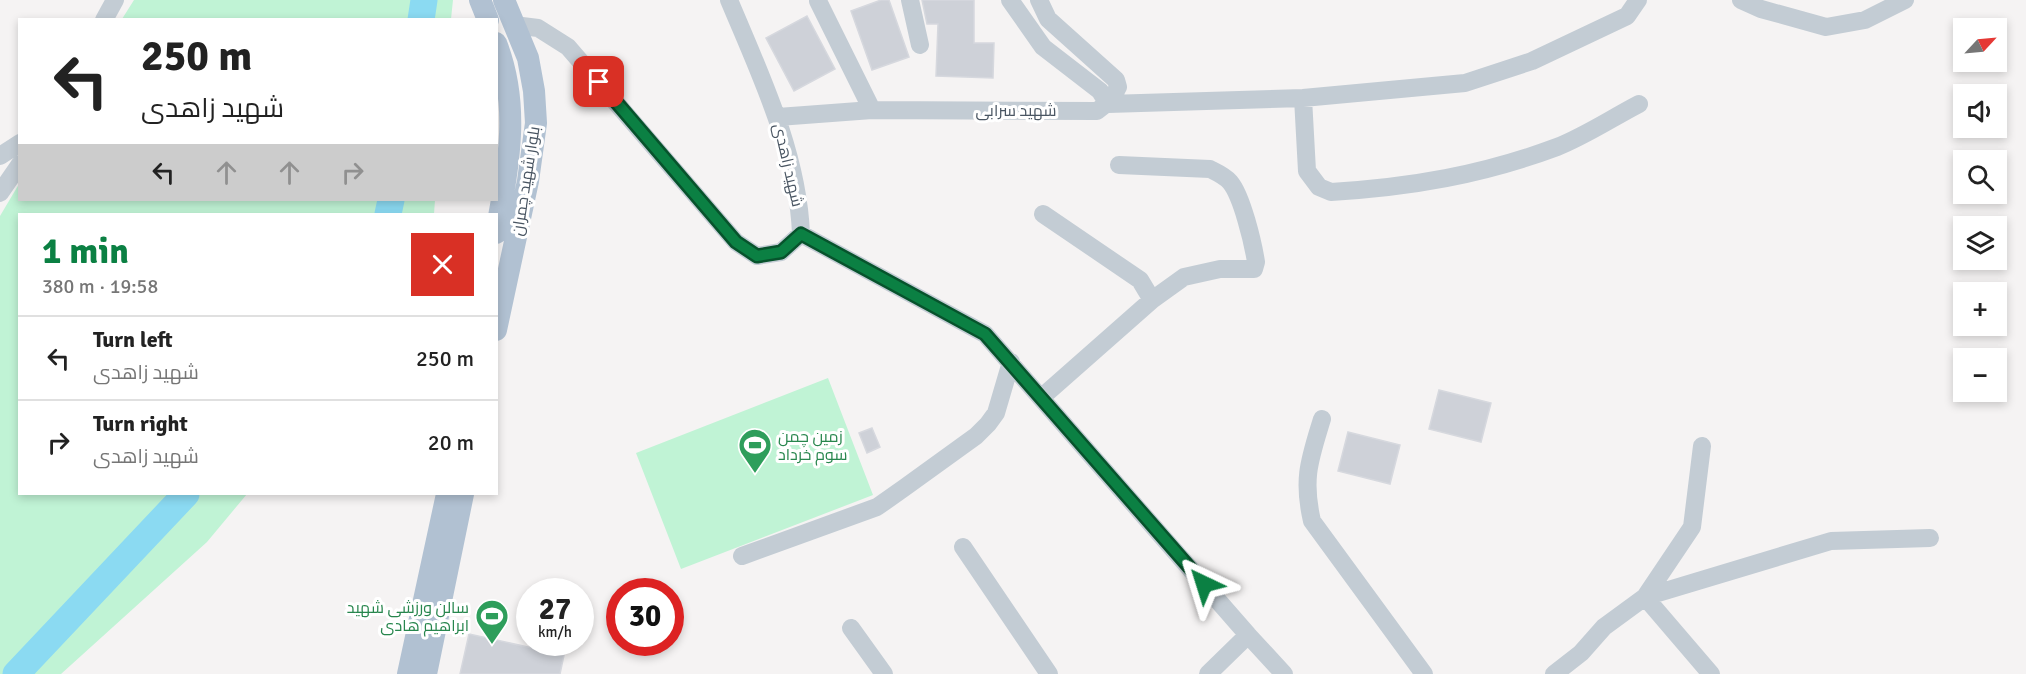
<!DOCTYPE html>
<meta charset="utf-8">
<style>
body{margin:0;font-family:Signika,Cairo,sans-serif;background:#f2f2f2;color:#222;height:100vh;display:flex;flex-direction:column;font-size:22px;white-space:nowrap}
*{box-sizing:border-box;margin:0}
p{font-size:20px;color:#767676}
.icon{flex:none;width:33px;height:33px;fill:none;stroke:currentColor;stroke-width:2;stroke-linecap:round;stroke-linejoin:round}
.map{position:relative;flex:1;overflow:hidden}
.panel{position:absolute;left:18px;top:213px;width:480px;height:282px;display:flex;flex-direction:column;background:#fff;border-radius:0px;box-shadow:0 3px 9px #0003}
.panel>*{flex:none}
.banner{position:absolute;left:18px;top:18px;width:480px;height:183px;border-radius:0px;box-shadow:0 3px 9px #0003;background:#fff;color:#222;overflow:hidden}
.needle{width:39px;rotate:64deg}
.buttons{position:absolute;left:1953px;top:18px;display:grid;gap:12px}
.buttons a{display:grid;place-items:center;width:54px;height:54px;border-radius:0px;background:#fff;box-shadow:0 3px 9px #0003;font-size:30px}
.speed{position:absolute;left:516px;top:578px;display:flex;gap:12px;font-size:30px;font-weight:700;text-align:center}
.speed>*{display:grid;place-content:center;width:78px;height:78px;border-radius:50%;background:#fff;box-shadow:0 3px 9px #0003;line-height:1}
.speed small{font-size:15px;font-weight:400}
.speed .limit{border:9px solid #d22;background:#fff;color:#111}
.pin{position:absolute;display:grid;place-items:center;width:51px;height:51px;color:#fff;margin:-26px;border-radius:12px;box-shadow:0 3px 9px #0006}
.me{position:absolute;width:66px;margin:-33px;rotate:319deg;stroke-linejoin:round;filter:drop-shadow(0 0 4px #0008)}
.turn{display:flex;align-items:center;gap:21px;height:126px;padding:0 24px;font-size:27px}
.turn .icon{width:78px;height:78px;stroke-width:2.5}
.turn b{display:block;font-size:42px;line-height:51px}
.lanes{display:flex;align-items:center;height:57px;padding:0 24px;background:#0003;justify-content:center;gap:30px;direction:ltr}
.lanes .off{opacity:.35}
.round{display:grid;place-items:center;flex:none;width:63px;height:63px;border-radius:0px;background:#f2f2f2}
.overview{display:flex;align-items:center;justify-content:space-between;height:102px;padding:0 24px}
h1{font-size:36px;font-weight:800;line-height:45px;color:#0b8043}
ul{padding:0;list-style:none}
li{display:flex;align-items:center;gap:18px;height:84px;padding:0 24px;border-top:2px solid #e0e0e0}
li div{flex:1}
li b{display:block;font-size:22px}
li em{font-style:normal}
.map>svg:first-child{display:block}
.green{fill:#c0f3d5}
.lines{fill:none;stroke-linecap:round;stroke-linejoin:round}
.river{stroke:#8bdaf2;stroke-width:27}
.building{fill:#ced1d8;stroke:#d6d8de;stroke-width:1.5}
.minor{stroke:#c3ccd4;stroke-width:18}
.major{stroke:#b1c1d2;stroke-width:22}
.route-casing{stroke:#07532c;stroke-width:15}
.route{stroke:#0b8043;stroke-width:10}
.labels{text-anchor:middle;stroke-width:6;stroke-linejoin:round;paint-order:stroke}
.street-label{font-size:16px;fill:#495562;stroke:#fff}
.leisure-label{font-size:16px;fill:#27864d;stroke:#fff;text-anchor:start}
</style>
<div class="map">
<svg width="2026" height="674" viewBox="0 0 2026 674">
<rect width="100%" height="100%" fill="#f5f3f3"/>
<path class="green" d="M134,0h319l-2,19h-329z
M19,184l1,16h415l-1,14h-414v280h227l-40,48 -146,132h-61v-458z
M828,378l45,117 -192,74 -45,-116z"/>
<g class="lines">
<path class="river" d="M421,20l3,-20
M388,214l3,-14
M16,674l170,-180"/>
</g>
<path class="building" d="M881,0h8l20,57 -37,13 -21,-59z
M922,0h52v43h20l-1,35 -57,-2 2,-52h-11z
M807,16l28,53 -41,22 -28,-53z
M1439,390l52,13 -10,39 -52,-13z
M872,428l8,19 -13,6 -8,-20z
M1348,432l52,13 -10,39 -52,-13z
M469,634l95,21 -4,19h-100z"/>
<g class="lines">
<path class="minor" d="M910,0l10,45
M1010,0l33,47 57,44 8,13
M1741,0l20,9 65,18 39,-7 40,-20
M818,1l54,109
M104,20l11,-20
M514,25l24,3 30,19 168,195 21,14 24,-4 20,-18c-3,-81 -41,-160 -72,-234
M1303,98l4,73 12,16 12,5c80,-5 151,-17 226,-45 28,-11 55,-29 82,-43
M1108,104l195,-6 162,-15 67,-22 95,-45 11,-16
M778,117l94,-7 225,1c10,-7 17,-14 21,-24l-2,-7 -68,-61 -9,-19
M0,156l20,-13
M0,193l20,-29
M1043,214l97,66 12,20
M801,234l184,100 263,301 36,39
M1042,397l110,-97 32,-23 36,-8h34l2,-7c-3,-19 -14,-66 -26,-80 -5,-6 -14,-10 -20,-13l-91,-4
M1322,419c-12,40 -20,59 -10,102l112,153
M963,547l86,127
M742,556l135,-49 27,-19 72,-52 12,-12 8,-11 15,-51
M1645,597l186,-56 99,-3
M1645,597l47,-70 10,-81
M851,628l33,46
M1208,674l40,-39
M1554,674l27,-21 23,-26 41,-30 66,77"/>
<path class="major" d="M480,0l8,20
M496,43c25,64 12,124 0,190
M496,330l32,-149 8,-58 -2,-32 -6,-33 -24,-58
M408,674l39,-180
M426,674l37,-180"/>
</g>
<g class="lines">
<defs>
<path id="route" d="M599,82l137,160 21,14 24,-4 20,-18 184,100 219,250"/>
</defs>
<use href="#route" class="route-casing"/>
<use href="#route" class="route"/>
</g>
<defs>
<symbol id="stadium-pin" viewBox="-11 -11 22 30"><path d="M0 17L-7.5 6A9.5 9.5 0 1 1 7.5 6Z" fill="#2e9e5b" stroke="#fff"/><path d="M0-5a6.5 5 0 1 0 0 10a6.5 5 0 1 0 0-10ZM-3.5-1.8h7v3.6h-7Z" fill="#fff"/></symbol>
</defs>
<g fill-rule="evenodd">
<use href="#stadium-pin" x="736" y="426" width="38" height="52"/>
<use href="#stadium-pin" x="473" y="597" width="38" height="52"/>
</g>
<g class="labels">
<g class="street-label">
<text x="1016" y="116">شهید سرابی</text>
<text transform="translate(789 165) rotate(77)" y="6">شهید زاهدی</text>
<text transform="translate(525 181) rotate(-81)" y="6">بلوار شهید چمران</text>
</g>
<g class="leisure-label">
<text x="778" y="442">زمین چمن<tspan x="778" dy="18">سوم خرداد</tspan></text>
<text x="469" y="613" text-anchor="end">سالن ورزشی شهید<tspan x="469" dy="18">ابراهیم هادی</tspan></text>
</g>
</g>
</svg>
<div class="buttons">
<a><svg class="needle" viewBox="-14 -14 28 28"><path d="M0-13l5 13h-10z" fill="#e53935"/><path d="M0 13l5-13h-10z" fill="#767676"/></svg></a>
<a><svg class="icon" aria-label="sound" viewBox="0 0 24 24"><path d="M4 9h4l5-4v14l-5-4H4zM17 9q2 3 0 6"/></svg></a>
<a><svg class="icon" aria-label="search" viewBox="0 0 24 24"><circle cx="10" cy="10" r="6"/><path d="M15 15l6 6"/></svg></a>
<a><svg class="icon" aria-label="layers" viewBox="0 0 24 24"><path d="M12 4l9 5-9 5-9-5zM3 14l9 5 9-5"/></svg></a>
<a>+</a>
<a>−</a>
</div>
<div class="speed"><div>27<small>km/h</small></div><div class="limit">30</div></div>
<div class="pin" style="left:599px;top:82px;background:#d93025"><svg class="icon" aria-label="arrive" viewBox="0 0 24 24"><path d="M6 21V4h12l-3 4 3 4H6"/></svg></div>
<svg class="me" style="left:1204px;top:584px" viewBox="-20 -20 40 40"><path d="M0-17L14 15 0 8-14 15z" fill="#0b8043" stroke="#fff" stroke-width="4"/></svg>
<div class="banner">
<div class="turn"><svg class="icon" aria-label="left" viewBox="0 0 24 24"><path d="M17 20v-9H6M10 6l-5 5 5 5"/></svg><div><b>250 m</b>شهید زاهدی</div></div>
<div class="lanes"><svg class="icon" aria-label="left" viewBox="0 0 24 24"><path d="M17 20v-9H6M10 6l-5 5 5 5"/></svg><svg class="icon off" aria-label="ahead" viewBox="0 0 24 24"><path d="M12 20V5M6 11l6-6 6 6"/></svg><svg class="icon off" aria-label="ahead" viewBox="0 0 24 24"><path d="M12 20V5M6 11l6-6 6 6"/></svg><svg class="icon off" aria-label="right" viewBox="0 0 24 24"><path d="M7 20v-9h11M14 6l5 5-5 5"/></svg></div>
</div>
<section class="panel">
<div class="overview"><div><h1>1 min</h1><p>380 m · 19:58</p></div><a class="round" style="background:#d93025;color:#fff"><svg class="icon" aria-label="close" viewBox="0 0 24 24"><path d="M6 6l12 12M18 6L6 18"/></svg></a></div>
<ul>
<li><svg class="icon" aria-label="left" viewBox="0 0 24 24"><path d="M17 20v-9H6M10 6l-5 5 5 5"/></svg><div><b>Turn left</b><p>شهید زاهدی</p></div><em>250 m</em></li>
<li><svg class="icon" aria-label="right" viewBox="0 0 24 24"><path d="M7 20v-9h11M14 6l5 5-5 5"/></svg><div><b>Turn right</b><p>شهید زاهدی</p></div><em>20 m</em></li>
</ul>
</section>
</div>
